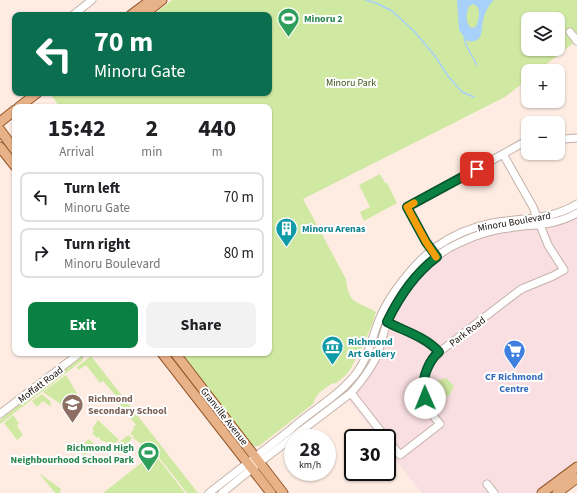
<!DOCTYPE html>
<meta charset="utf-8">
<style>
body{margin:0;font-family:"Source Sans 3",sans-serif;background:#f2f2f2;color:#202124;height:100vh;display:flex;flex-direction:column;font-size:15px;white-space:nowrap}
*{box-sizing:border-box;margin:0}
p{font-size:13px;color:#757577}
.icon{flex:none;width:22px;height:22px;fill:none;stroke:currentColor;stroke-width:2;stroke-linecap:round;stroke-linejoin:round}
.map{position:relative;flex:1;overflow:hidden}
.sheet{position:absolute;left:12px;top:104px;width:260px;height:252px;display:flex;flex-direction:column;background:#fff;border-radius:8px;box-shadow:0 1px 3px #0004}
.sheet>*{flex:none}
.guide{position:absolute;left:12px;top:12px;width:260px;height:84px;border-radius:8px;box-shadow:0 1px 3px #0004;background:#0b6e4f;color:#fff;overflow:hidden}
.fabs{position:absolute;left:521px;top:12px;display:grid;gap:8px}
.fabs a{display:grid;place-items:center;width:44px;height:44px;border-radius:8px;background:#fff;box-shadow:0 1px 3px #0004;font-size:20px}
.speed{position:absolute;left:284px;top:429px;display:flex;gap:8px;font-size:20px;font-weight:700;text-align:center}
.speed>*{display:grid;place-content:center;width:52px;height:52px;border-radius:50%;background:#fff;box-shadow:0 1px 3px #0004;line-height:1}
.speed small{font-size:10px;font-weight:400}
.speed .limit{border:2px solid #111;border-radius:6px;background:#fff;color:#111}
.pin{position:absolute;display:grid;place-items:center;width:34px;height:34px;color:#fff;margin:-17px;border-radius:8px;box-shadow:0 2px 6px #0006}
.me{position:absolute;width:44px;margin:-22px;rotate:359deg;stroke-linejoin:round;filter:drop-shadow(0 0 3px #0008)}
.turn{display:flex;align-items:center;gap:14px;height:84px;padding:0 16px;font-size:18px}
.turn .icon{width:52px;height:52px;stroke-width:2.5}
.turn b{display:block;font-size:28px;line-height:34px}
.eta{display:flex;justify-content:space-evenly;align-items:center;height:68px;text-align:center}
.eta b{font-size:24px;font-weight:700;line-height:28px}
.primary-button{display:flex;gap:8px;margin-top:auto;padding:8px 16px}
.primary-button a{flex:1;height:46px;border-radius:8px;background:#0b8043;color:#fff;font-size:16px;font-weight:700;line-height:46px;text-align:center}
.primary-button a+a{background:#f2f2f2;color:#202124}
ul{padding:0;list-style:none}
li{display:flex;align-items:center;gap:12px;height:50px;margin:0 8px 6px;padding:0 8px;border:2px solid #e0e0e0;border-radius:8px}
li div{flex:1}
li b{display:block;font-size:15px}
li em{font-style:normal}
.map>svg:first-child{display:block}
.commercial{fill:#f9dee2}
.green{fill:#d0e9a2;fill-rule:evenodd}
.water{fill:#a7d1f9;fill-rule:evenodd}
.lines{fill:none;stroke-linecap:round;stroke-linejoin:round}
.stream{stroke:#a7d1f9;stroke-width:1.5}
.minor-casing{stroke:#c4b3a9;stroke-width:9}
.major-casing{stroke:#93572a;stroke-width:11}
.minor{stroke:#fff;stroke-width:7}
.major{stroke:#e8b289;stroke-width:9}
.route-casing{stroke:#07532c;stroke-width:10}
.route{stroke:#0b8043;stroke-width:7}
.slow{stroke:#f59e0b;stroke-width:7}
.labels{text-anchor:middle;stroke-width:4;stroke-linejoin:round;paint-order:stroke}
.leisure-label{font-size:10px;font-weight:bold;fill:#27864d;stroke:#fff;text-anchor:start}
.park-label{font-size:10px;fill:#435515;stroke:#fff}
.street-label{font-size:10px;fill:#140e0b;stroke:#fff}
.culture-label{font-size:10px;font-weight:bold;fill:#0d838f;stroke:#fff;text-anchor:start}
.shop-label{font-size:10px;font-weight:bold;fill:#366cbe;stroke:#fff}
.education-label{font-size:10px;font-weight:bold;fill:#785e54;stroke:#fff;text-anchor:start}
</style>
<div class="map">
<svg width="577" height="493" viewBox="0 0 577 493">
<rect width="100%" height="100%" fill="#feece2"/>
<path class="commercial" d="M577,218v242l-9,10 -30,23h-116l-35,-44v-11h-9l-30,-39 9,-10 29,-57 10,-21 16,-27 18,-18 9,-8 16,-10 21,-9 15,-5 25,-4 38,-3z"/>
<path class="green" d="M172,0h405v40l-39,31h-10v8l-23,18 -202,102 43,80c2,26 12,22 30,33l-4,13 -10,22 -11,21 -5,7 -10,8 -5,1 -12,9 -3,4 -3,7 -54,42h-4l-3,-1 -72,-92h89v-246h-209l-10,-13 1,-1h218v-78h-116zM528,19h30v30h-30z
M380,174l5,9h2l10,20 -33,18 -4,-9 10,-5 -11,-22z
M83,356v4l-83,64v-4z
M91,356l107,137h-11l-33,-42 -8,-7 1,-1 -3,3 -11,-8 1,-2 -4,-2 4,-5 -1,-2 3,-2 -22,-27 2,-2 -13,-15 -3,2 -14,-18 -7,5 -2,-3z
M66,375l16,27 -1,3 -13,-8 -6,8 -19,-13z
M446,378l8,8 -4,9 -11,2 -6,-9 4,-7z
M42,394l8,7 1,6 -8,-6 -6,6 -5,-6z
M13,415l6,8 -2,3 6,9 -6,5 -13,-17z
M98,420l21,20 -7,5 -1,-1 1,-1 -1,-1 -2,1 -9,-3v-2l-1,-1 -1,1 -6,-4 2,-3 -2,-2z
M128,435l4,3 -11,16 -5,-4 2,-7z
M88,439l6,4 -9,12 -6,-4z
M154,453l31,40h-82z
M39,473l22,16 -1,4h-5z"/>
<path class="water" d="M457,0h37c-6,5 -9,13 -11,20 -2,10 1,24 -16,21l-8,-11zM474,4c8,5 5,15 2,23l-5,1c-6,-6 -5,-14 -2,-22z"/>
<g class="lines">
<path class="stream" d="M366,0l10,3 16,8 22,20 21,25 13,20 14,16 12,5
M464,38l3,9 10,18"/>
<defs>
<path id="minor" d="M73,15l19,-15
M570,32l7,9
M558,138l6,1 13,-1
M434,253l-8,-11 -19,-35 77,-42 19,-11 25,-14
M387,322c17,9 40,16 52,30
M351,393l35,45
M0,414l80,-61
M387,439l13,16 40,-31 -5,-6 -7,-13 -5,-15 2,-16 9,-18 86,-66 4,-2 29,-12 11,-6 -16,-25 -15,-38 -30,-53
M487,484l7,9
M209,493l81,-63c22,-20 51,-35 68,-59 11,-15 14,-34 21,-51 9,-24 36,-58 57,-73 17,-12 36,-20 56,-24 27,-5 61,-3 85,-19
M222,493l37,-30 92,-70c10,-11 19,-23 26,-37 4,-11 6,-24 11,-35 13,-30 33,-56 61,-73 19,-10 39,-18 60,-20 25,-4 46,-2 68,-15"/>
<path id="major" d="M131,15l20,-15
M143,15l19,-15
M19,107l18,-14
M0,122l15,-12
M0,130l15,20
M0,147l15,19
M162,353l109,140
M175,353l108,140
M542,493l35,-26
M557,493l20,-15"/>
</defs>
<use href="#minor" class="minor-casing"/>
<use href="#major" class="major-casing"/>
<use href="#minor" class="minor"/>
<use href="#major" class="major"/>
</g>
<g class="lines">
<defs>
<path id="route" d="M425,398c-1,-3 -2,-6 -2,-9 0,-13 6,-29 16,-37 -13,-15 -35,-21 -52,-30 12,-25 27,-48 50,-65l-11,-15 -19,-35 70,-38"/>
</defs>
<use href="#route" class="route-casing"/>
<use href="#route" class="route"/>
<path class="slow" d="M414,203l-7,4 19,35 10,15"/>
</g>
<defs>
<symbol id="stadium-pin" viewBox="-11 -11 22 30"><path d="M0 17L-7.5 6A9.5 9.5 0 1 1 7.5 6Z" fill="#2e9e5b" stroke="#fff"/><path d="M0-5a6.5 5 0 1 0 0 10a6.5 5 0 1 0 0-10ZM-3.5-1.8h7v3.6h-7Z" fill="#fff"/></symbol>
<symbol id="building-pin" viewBox="-11 -11 22 30"><path d="M0 17L-7.5 6A9.5 9.5 0 1 1 7.5 6Z" fill="#0f9aa8" stroke="#fff"/><path d="M-4-6H4V6H1V3H-1V6H-4ZM-2.5-4.3h1.7v1.8h-1.7ZM.8-4.3h1.7v1.8H.8ZM-2.5-1h1.7V.8h-1.7ZM.8-1h1.7V.8H.8Z" fill="#fff"/></symbol>
<symbol id="museum-pin" viewBox="-11 -11 22 30"><path d="M0 17L-7.5 6A9.5 9.5 0 1 1 7.5 6Z" fill="#0f9aa8" stroke="#fff"/><path d="M0-6L6-3V-2H-6V-3ZM-5-1h2V3h-2ZM-1-1h2V3h-2ZM3-1h2V3H3ZM-6 4H6V6H-6Z" fill="#fff"/></symbol>
<symbol id="supermarket-pin" viewBox="-11 -11 22 30"><path d="M0 17L-7.5 6A9.5 9.5 0 1 1 7.5 6Z" fill="#3f7fe0" stroke="#fff"/><path d="M-6-5.5h2.5l.6 2H6L4.5 2H-2.5L-4.4-4H-6ZM-1.5 3.2a1.3 1.3 0 1 0 .1 0ZM3 3.2a1.3 1.3 0 1 0 .1 0Z" fill="#fff"/></symbol>
<symbol id="school-pin" viewBox="-11 -11 22 30"><path d="M0 17L-7.5 6A9.5 9.5 0 1 1 7.5 6Z" fill="#8d6e63" stroke="#fff"/><path d="M0-5L7-2L0 1L-7-2ZM-4 1L0 2.5L4 1V4Q0 6-4 4Z" fill="#fff"/></symbol>
</defs>
<g fill-rule="evenodd">
<use href="#stadium-pin" x="276" y="6" width="25" height="34"/>
<use href="#building-pin" x="274" y="216" width="25" height="34"/>
<use href="#museum-pin" x="320" y="334" width="25" height="34"/>
<use href="#supermarket-pin" x="502" y="338" width="25" height="34"/>
<use href="#school-pin" x="60" y="392" width="25" height="34"/>
<use href="#stadium-pin" x="136" y="440" width="25" height="34"/>
</g>
<g class="labels">
<g class="leisure-label">
<text x="304" y="22">Minoru 2</text>
<text x="134" y="451" text-anchor="end">Richmond High<tspan x="134" dy="12">Neighbourhood School Park</tspan></text>
</g>
<g class="park-label">
<text x="351" y="86">Minoru Park</text>
</g>
<g class="street-label">
<text transform="translate(514 221) rotate(-10)" y="4">Minoru Boulevard</text>
<text transform="translate(467 331) rotate(-37)" y="4">Park Road</text>
<text transform="translate(40 384) rotate(-37)" y="4">Moffatt Road</text>
<text transform="translate(225 416) rotate(52)" y="4">Granville Avenue</text>
</g>
<g class="culture-label">
<text x="302" y="232">Minoru Arenas</text>
<text x="348" y="345">Richmond<tspan x="348" dy="12">Art Gallery</tspan></text>
</g>
<g class="shop-label">
<text x="514" y="380">CF Richmond<tspan x="514" dy="12">Centre</tspan></text>
</g>
<g class="education-label">
<text x="88" y="402">Richmond<tspan x="88" dy="12">Secondary School</tspan></text>
</g>
</g>
</svg>
<div class="fabs">
<a><svg class="icon" aria-label="layers" viewBox="0 0 24 24"><path d="M12 4l9 5-9 5-9-5zM3 14l9 5 9-5"/></svg></a>
<a>+</a>
<a>−</a>
</div>
<div class="speed"><div>28<small>km/h</small></div><div class="limit">30</div></div>
<div class="pin" style="left:477px;top:169px;background:#d93025"><svg class="icon" aria-label="arrive" viewBox="0 0 24 24"><path d="M6 21V4h12l-3 4 3 4H6"/></svg></div>
<svg class="me" style="left:425px;top:398px" viewBox="-20 -20 40 40"><circle r="19" fill="#fff"/><path d="M0-13L10 11 0 6-10 11z" fill="#0b8043"/></svg>
<div class="guide">
<div class="turn"><svg class="icon" aria-label="left" viewBox="0 0 24 24"><path d="M17 20v-9H6M10 6l-5 5 5 5"/></svg><div><b>70 m</b>Minoru Gate</div></div>
</div>
<section class="sheet">
<div class="eta">
<div><b>15:42</b><p>Arrival</p></div>
<div><b>2</b><p>min</p></div>
<div><b>440</b><p>m</p></div>
</div>
<ul>
<li><svg class="icon" aria-label="left" viewBox="0 0 24 24"><path d="M17 20v-9H6M10 6l-5 5 5 5"/></svg><div><b>Turn left</b><p>Minoru Gate</p></div><em>70 m</em></li>
<li><svg class="icon" aria-label="right" viewBox="0 0 24 24"><path d="M7 20v-9h11M14 6l5 5-5 5"/></svg><div><b>Turn right</b><p>Minoru Boulevard</p></div><em>80 m</em></li>
</ul>
<div class="primary-button"><a>Exit</a><a>Share</a></div>
</section>
</div>
